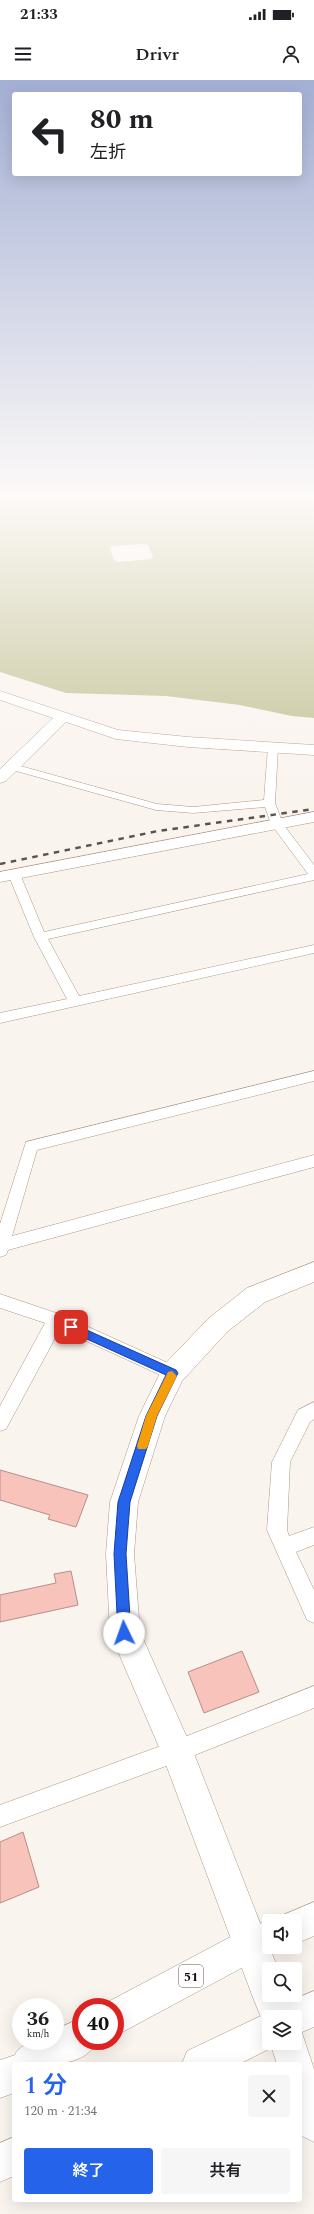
<!DOCTYPE html>
<html lang="ja">
<meta charset="utf-8">
<style>
body{margin:0;font-family:Spectral,"Noto Sans JP",serif;background:#f6f6f6;color:#202124;height:100vh;display:flex;flex-direction:column;font-size:15px;white-space:nowrap}
*{box-sizing:border-box;margin:0}
p{font-size:13px;color:#757577}
.icon{flex:none;width:22px;height:22px;fill:none;stroke:currentColor;stroke-width:2;stroke-linecap:round;stroke-linejoin:round}
.map{position:relative;flex:1;overflow:hidden}
.panel{position:absolute;left:12px;top:1982px;width:290px;height:140px;display:flex;flex-direction:column;background:#fff;border-radius:4px;box-shadow:0 4px 16px #0002}
.panel>*{flex:none}
.top-card{position:absolute;left:12px;top:12px;width:290px;height:84px;border-radius:4px;box-shadow:0 4px 16px #0002;background:#fff;color:#202124;overflow:hidden}
.fabs{position:absolute;left:262px;top:1834px;display:grid;gap:8px}
.fabs a{display:grid;place-items:center;width:40px;height:40px;border-radius:4px;background:#fff;box-shadow:0 4px 16px #0002;font-size:20px}
.speed{position:absolute;left:12px;top:1918px;display:flex;gap:8px;font-size:20px;font-weight:700;text-align:center}
.speed>*{display:grid;place-content:center;width:52px;height:52px;border-radius:50%;background:#fff;box-shadow:0 4px 16px #0002;line-height:1}
.speed small{font-size:10px;font-weight:400}
.speed .limit{border:6px solid #d22;background:#fff;color:#111}
.pin{position:absolute;display:grid;place-items:center;width:34px;height:34px;color:#fff;margin:-17px;border-radius:8px;box-shadow:0 2px 6px #0006}
.me{position:absolute;width:44px;margin:-22px;rotate:357deg;stroke-linejoin:round;filter:drop-shadow(0 0 3px #0008)}
.turn{display:flex;align-items:center;gap:14px;height:84px;padding:0 12px;font-size:18px}
.turn .icon{width:52px;height:52px;stroke-width:2.5}
.turn b{display:block;font-size:28px;line-height:34px}
.round{display:grid;place-items:center;flex:none;width:42px;height:42px;border-radius:4px;background:#f6f6f6}
.head{display:flex;align-items:center;justify-content:space-between;height:68px;padding:0 12px}
h1{font-size:24px;font-weight:600;line-height:30px;color:#2563eb}
.cta{display:flex;gap:8px;margin-top:auto;padding:8px 12px}
.cta a{flex:1;height:46px;border-radius:4px;background:#2563eb;color:#fff;font-size:16px;font-weight:600;line-height:46px;text-align:center}
.cta a+a{background:#f6f6f6;color:#202124}
.status{display:flex;justify-content:space-between;align-items:center;height:28px;padding:0 20px;background:#fff;direction:ltr}
.status svg{height:11px;fill:currentColor}
header{display:flex;justify-content:space-between;align-items:center;height:52px;padding:0 12px;background:#fff;font-size:18px;font-weight:600}
.map>svg:first-child{display:block}
.forest{fill:#c0c091;fill-rule:evenodd}
.building{fill:#f8c3bb;stroke:#b48f89}
.lines{fill:none;stroke-linecap:round;stroke-linejoin:round}
.street-casing{stroke:#b39481;stroke-width:1}
.secondary-casing{stroke:#b39481;stroke-width:1}
.highway-casing{stroke:#b39481;stroke-width:1}
.street{fill:#fff;fill-rule:evenodd}
.secondary{fill:#fff;fill-rule:evenodd}
.highway{fill:#fff;fill-rule:evenodd}
.rail{stroke:#5b524d;stroke-width:2.5;stroke-dasharray:5.5 5.5;stroke-linecap:butt}
.route{fill:#2563eb;stroke:#184099}
.slow{fill:#f59e0b}
.labels{text-anchor:middle;stroke-width:4;stroke-linejoin:round;paint-order:stroke}
.shield{fill:#fff;stroke:#5a534f;stroke-width:1}
.shield-label{font-size:13px;font-weight:bold;fill:#140904}
</style>
<div class="status"><b>21:33</b><svg viewBox="0 0 49 12"><path d="M0 12V9h3v3zM5 12V6h3v6zM10 12V3h3v9zM15 12V0h3v12zM26 1h20v11H26zM47 4h2v5h-2z"/></svg></div>
<header><svg class="icon" aria-label="menu" viewBox="0 0 24 24"><path d="M4 6h16M4 12h16M4 18h16"/></svg>Drivr<svg class="icon" aria-label="person" viewBox="0 0 24 24"><circle cx="12" cy="8" r="4"/><path d="M4 21q1-7 8-7t8 7"/></svg></header>
<div class="map">
<svg width="314" height="2134" viewBox="0 0 314 2134">
<rect width="100%" height="100%" fill="#faf4ef"/>
<path class="forest" d="M0,420h314v218l-22,-2 -52,-11 -74,-9 -100,-3 -66,-21zM144,464l4,1 5,12 -3,2 -32,3 -4,-2 -4,-11 2,-3z"/>
<path class="building" d="M0,1390l88,25 -12,32 -28,-8 2,-4 -50,-15z
M71,1491l7,34 -78,17v-27l56,-12 -2,-9z
M242,1571l17,41 -55,21 -16,-41z
M23,1752l16,55 -39,16v-61z"/>
<g class="lines">
<defs>
<path id="street" d="M273,664l5,3 -3,56 8,21 31,41v15l-266,59 31,57 235,-51v8l-314,70v-10l67,-14 -33,-62 -26,-63 2,-3 4,-1 6,4 24,58 264,-58 -37,-50 -6,-17 -72,6 -37,-3 -147,-41 -1,-2 1,-2h8l140,39 36,3 71,-7 4,-53z
M314,991v10l-277,69 -25,86 302,-81v12l-306,83 -2,5 -6,2v-33l26,-82z
M0,1214l62,21 117,53 3,5 -3,5 -6,2 -6,-2 -107,-49 -54,100 -6,2v-25l45,-83 -45,-15z
M314,1322v17l-4,3 -20,40 -3,68 2,6 25,-9v18l-18,7 18,38v33l-7,-3 -40,-90 5,-68 26,-52z
M314,1606v22l-137,54 -177,65v-22l177,-65z"/>
<path id="secondary" d="M0,611l118,39 70,7 126,8v10l-126,-8 -72,-8 -50,-17 -60,59 -6,2v-14l53,-51 -53,-18z
M314,732v10l-314,60v-10z
M314,1182v20l-49,20 -38,30 -45,49 -17,35 -27,86 -4,52 6,78 53,119 85,218h-9v26h19l9,22 -2,5v-5h-26v14l-3,-1 -14,-35 -90,-241 -52,-121 -4,-79 4,-52 29,-86 25,-51 45,-47 38,-30z
M295,1948l6,2 13,39v73l-14,-7v-71h-23l-7,-21h25z"/>
<path id="highway" d="M314,1822v34l-19,8v-23h-15l3,-6z
M269,1840l3,1h-3v26h13l-1,2 -19,8 -147,79v-29h-13v-2l136,-72z
M314,1911v36l-19,8v-18h-26v26h12l-42,21h-57l5,-13 82,-39 9,4 4,-12z
M81,1938v23h16c-12,29 -58,23 -83,23v29l-14,5v-38l15,-5c6,-14 27,-14 40,-14v-11z
M14,2057v39l-14,6v-39z"/>
</defs>
<use href="#street" class="street-casing"/>
<use href="#secondary" class="secondary-casing"/>
<use href="#highway" class="highway-casing"/>
<use href="#street" class="street"/>
<use href="#secondary" class="secondary"/>
<use href="#highway" class="highway"/>
<path class="rail" d="M0,784l158,-33 156,-22"/>
</g>
<linearGradient id="sky" x2="0" y2="1"><stop stop-color="#a3afd4"/><stop offset="0.58" stop-color="#fdfaf8"/><stop offset="1" stop-color="#fdfaf8" stop-opacity="0"/></linearGradient>
<rect width="314" height="719" fill="url(#sky)"/>
<path class="route" d="M71,1243l105,47 2,3 -21,43 -27,86 -4,52 5,79 -2,4 -5,2 -4,-2 -2,-4 -4,-79 4,-52 28,-86 20,-41 -99,-45v-6z"/>
<path class="slow" d="M172,1291l5,5 -20,40 -9,30 -2,3h-8l-1,-3 9,-30 22,-44z"/>
<g class="labels">
<rect class="shield" x="179" y="1885" width="24" height="22" rx="3"/>
<g class="shield-label">
<text x="191" y="1901">51</text>
</g>
</g>
</svg>
<div class="fabs">
<a><svg class="icon" aria-label="sound" viewBox="0 0 24 24"><path d="M4 9h4l5-4v14l-5-4H4zM17 9q2 3 0 6"/></svg></a>
<a><svg class="icon" aria-label="search" viewBox="0 0 24 24"><circle cx="10" cy="10" r="6"/><path d="M15 15l6 6"/></svg></a>
<a><svg class="icon" aria-label="layers" viewBox="0 0 24 24"><path d="M12 4l9 5-9 5-9-5zM3 14l9 5 9-5"/></svg></a>
</div>
<div class="speed"><div>36<small>km/h</small></div><div class="limit">40</div></div>
<div class="pin" style="left:71px;top:1247px;background:#d93025"><svg class="icon" aria-label="arrive" viewBox="0 0 24 24"><path d="M6 21V4h12l-3 4 3 4H6"/></svg></div>
<svg class="me" style="left:124px;top:1553px" viewBox="-20 -20 40 40"><circle r="19" fill="#fff"/><path d="M0-13L10 11 0 6-10 11z" fill="#2563eb"/></svg>
<div class="top-card">
<div class="turn"><svg class="icon" aria-label="left" viewBox="0 0 24 24"><path d="M17 20v-9H6M10 6l-5 5 5 5"/></svg><div><b>80 m</b>左折</div></div>
</div>
<section class="panel">
<div class="head"><div><h1>1 分</h1><p>120 m · 21:34</p></div><a class="round"><svg class="icon" aria-label="close" viewBox="0 0 24 24"><path d="M6 6l12 12M18 6L6 18"/></svg></a></div>
<div class="cta"><a>終了</a><a>共有</a></div>
</section>
</div>
